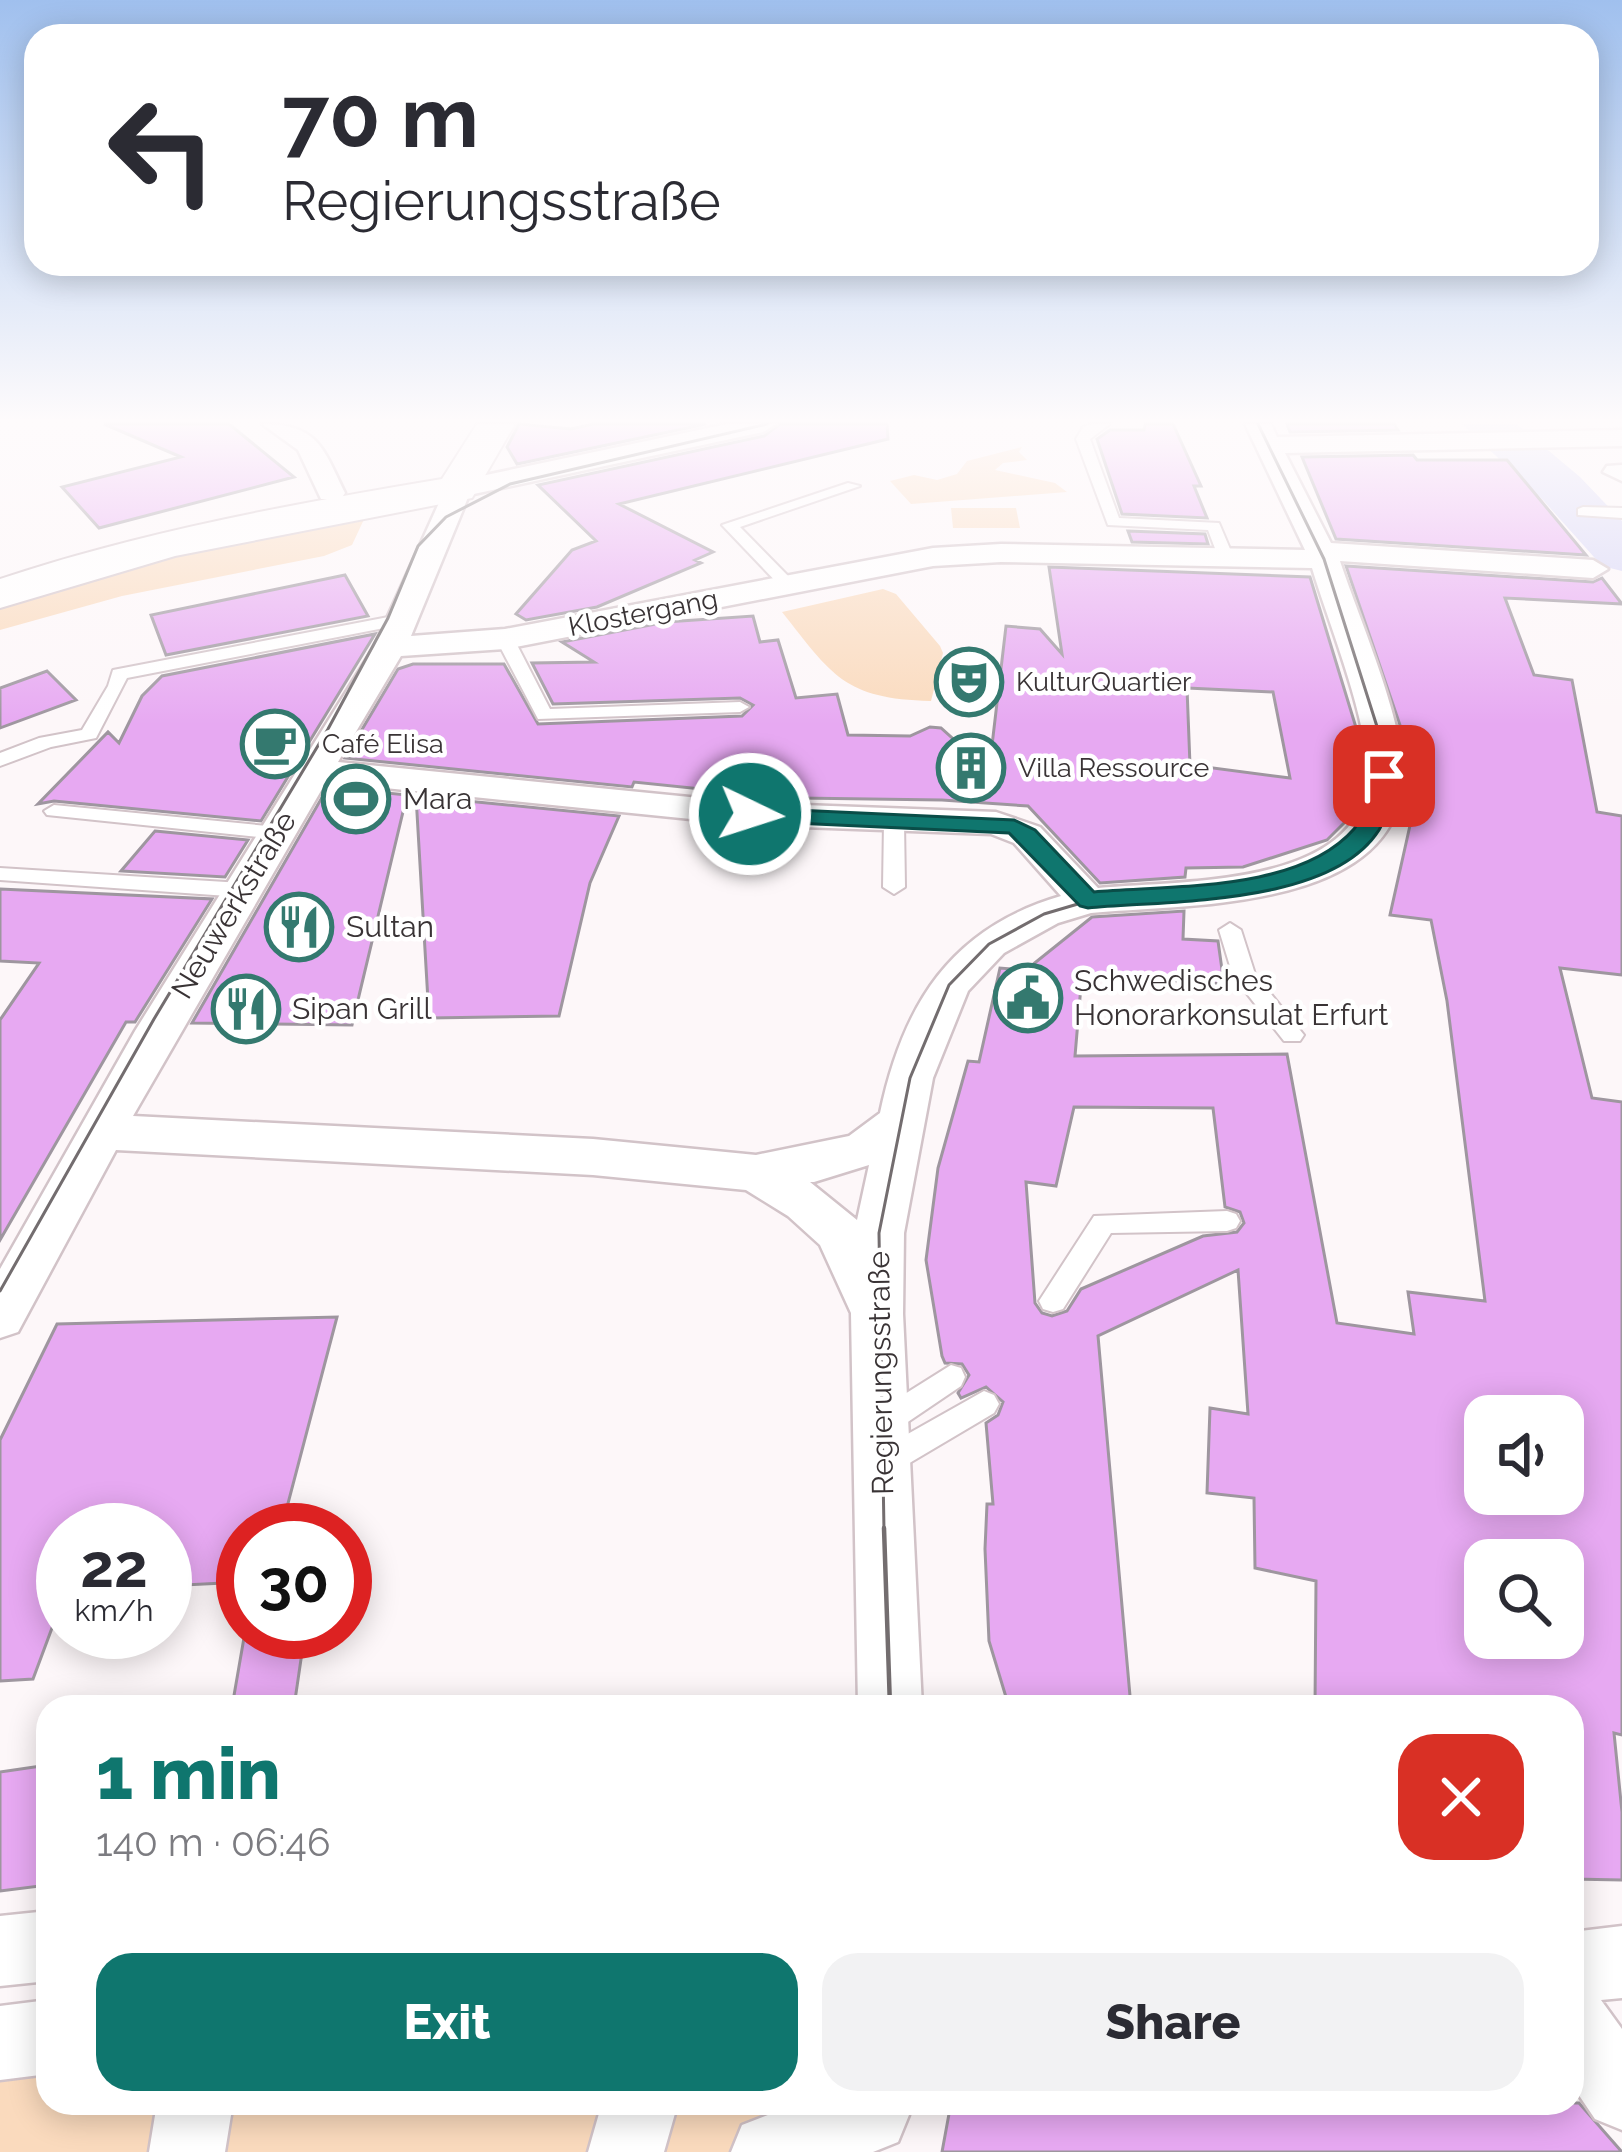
<!DOCTYPE html>
<meta charset="utf-8">
<style>
body{margin:0;font-family:Raleway,sans-serif;background:#f2f2f3;color:#2b2b33;height:100vh;display:flex;flex-direction:column;font-size:45px;white-space:nowrap}
*{box-sizing:border-box;margin:0}
p{font-size:39px;color:#7c7c81}
.icon{flex:none;width:66px;height:66px;fill:none;stroke:currentColor;stroke-width:2;stroke-linecap:round;stroke-linejoin:round}
.map{position:relative;flex:1;overflow:hidden}
.side{position:absolute;left:36px;top:1695px;width:1548px;height:420px;display:flex;flex-direction:column;background:#fff;border-radius:36px;box-shadow:0 6px 30px #0003}
.side>*{flex:none}
.guide{position:absolute;left:24px;top:24px;width:1575px;height:252px;border-radius:36px;box-shadow:0 6px 30px #0003;background:#fff;color:#2b2b33;overflow:hidden}
.tools{position:absolute;left:1464px;top:1395px;display:grid;gap:24px}
.tools a{display:grid;place-items:center;width:120px;height:120px;border-radius:24px;background:#fff;box-shadow:0 6px 30px #0003;font-size:60px}
.speed{position:absolute;left:36px;top:1503px;display:flex;gap:24px;font-size:60px;font-weight:700;text-align:center}
.speed>*{display:grid;place-content:center;width:156px;height:156px;border-radius:50%;background:#fff;box-shadow:0 6px 30px #0003;line-height:1}
.speed small{font-size:30px;font-weight:400}
.speed .limit{border:18px solid #d22;background:#fff;color:#111}
.pin{position:absolute;display:grid;place-items:center;width:102px;height:102px;color:#fff;margin:-51px;border-radius:24px;box-shadow:0 6px 18px #0006}
.me{position:absolute;width:132px;margin:-66px;rotate:94deg;stroke-linejoin:round;filter:drop-shadow(0 0 9px #0008)}
.turn{display:flex;align-items:center;gap:42px;height:252px;padding:0 60px;font-size:54px}
.turn .icon{width:156px;height:156px;stroke-width:2.5}
.turn b{display:block;font-size:84px;line-height:102px}
.round{display:grid;place-items:center;flex:none;width:126px;height:126px;border-radius:36px;background:#f2f2f3}
.overview{display:flex;align-items:center;justify-content:space-between;height:204px;padding:0 60px}
h1{font-size:72px;font-weight:800;line-height:90px;color:#0f766e}
.cta{display:flex;gap:24px;margin-top:auto;padding:24px 60px}
.cta a{flex:1;height:138px;border-radius:36px;background:#0f766e;color:#fff;font-size:48px;font-weight:800;line-height:138px;text-align:center}
.cta a+a{background:#f2f2f3;color:#2b2b33}
.map>svg:first-child{display:block}
.green{fill:#fadabd}
.lines{fill:none;stroke-linecap:round;stroke-linejoin:round}
.river{fill:#d4d3f6;fill-rule:evenodd}
.building{fill:#e7a9f2;stroke:#9e969f;stroke-width:3;fill-rule:evenodd}
.lane-casing{stroke:#d2c3c8;stroke-width:4}
.street-casing{stroke:#d2c3c8;stroke-width:5}
.secondary-casing{stroke:#d2c3c8;stroke-width:4}
.lane{fill:#fff;fill-rule:evenodd}
.street{fill:#fff;fill-rule:evenodd}
.secondary{fill:#fff;fill-rule:evenodd}
.tram-far1{stroke:#736d6f;stroke-width:3}
.tram{stroke:#736d6f;stroke-width:4.5}
.route{fill:#0f766e;stroke:#0a4d48;stroke-width:3}
.labels{text-anchor:middle;stroke-width:9;stroke-linejoin:round;paint-order:stroke}
.far-street-label{font-size:27px;fill:#393335;stroke:#fff}
.far-poi-label{font-size:27px;fill:#393335;stroke:#fff;text-anchor:start}
.poi-label{font-size:30px;fill:#393335;stroke:#fff;text-anchor:start}
.street-label{font-size:30px;fill:#393335;stroke:#fff}
</style>
<div class="map">
<svg width="1622" height="2152" viewBox="0 0 1622 2152">
<rect width="100%" height="100%" fill="#fdf7f9"/>
<path class="green" d="M1022,447l-3,5 8,8 -24,3 -8,7 60,13 12,9 -156,12 -21,-23 24,-6 23,5 20,-6 10,-13z
M951,508h65l4,20h-67z
M366,515l-14,30 -28,11 -202,40 -122,34v-26l141,-45z
M883,589l13,5 44,52 3,7 -12,48c-87,-2 -99,-26 -149,-89z
M48,2055v48h754l-6,49h-796v-90z"/>
<g class="lines">
<path class="river" d="M1462,424h55l63,53 42,44v50l-20,-5 -60,-67z"/>
</g>
<path class="building" d="M104,424h125l65,53 -195,51 -37,-41 119,-30z
M519,424l52,5 22,-5h113l-189,40 -10,-17z
M780,424h107l1,15 -269,65 94,48 -18,8 6,3 -104,44 -71,13 -10,-6 56,-64 24,-9 -58,-56 226,-49z
M1145,424h28l28,62h-7l13,32 -85,-4 -25,-75 13,-9h34z
M1287,424h107l4,6 -108,2z
M1413,455l4,5h90l79,95 -250,-16 -34,-82z
M1128,531l77,3 3,10 -76,-2z
M1346,566l247,16 9,-4 20,26 -117,-6 29,77 38,5 25,132 25,4v159l-62,-7 32,130 30,4v633l-8,-2 8,79v68l-50,-1v-172h-257l1,-126 -61,-13 -1,-70 -47,-5 3,-85 38,6 -10,-144 -140,66 33,371h-122l-20,-66 -4,-92 2,-45h6l-7,-81 12,-8 5,-13 -17,-15 -25,11 -3,-5 11,-18 -7,-11 -17,-1 -3,-7 -16,-96 12,-92 30,-107 11,1 21,-94 26,2 66,-53 92,-6 -1,28 35,2 6,43 -142,-10 -7,82 212,-2 50,269 77,11 -6,-42 77,9 -38,-300 -16,-81 -41,-5 23,-103 -16,5 11,-35 -6,-51zM1074,1107l139,1 12,99 15,5 4,11 -7,9 -34,4 -122,53 -14,22 -15,5 -10,-3 -7,-10 -9,-121 30,4zM1485,1416h78v78h-78zM1485,1560h78v78h-78z
M1049,567l261,10 48,157 4,47 -10,34 -25,25 -84,27 -57,1 -1,9 -85,6 -72,-77 -86,-6 -207,-3 -16,-2 2,-4 -87,-9 -2,5 -287,-29 53,-89 15,-5h91l34,60 204,-8 11,-11 -13,-7 -187,6 -21,-41 62,-1 -32,-20 104,-20 87,-6 7,26 18,-2 18,58 41,-4 11,41 62,1 20,-9 11,1 48,43 17,-145 34,3 22,25zM1187,688l86,4 17,86 -100,-13z
M345,575l23,41 -202,39 -15,-40z
M375,634l-114,187 -207,-20 -16,3 70,-72 11,11 23,-47 20,-20z
M47,671l29,29 -76,28v-40z
M328,787l79,8 -55,230 -160,-2z
M416,796l203,20 -29,67 -31,133 -130,2z
M155,831l93,9 -23,37 -104,-6z
M0,889l212,10 -77,123h-9l-126,218v-220l39,-57 -39,-2z
M337,1317l-56,213h-38v52l-78,4v-56h-102v89l-8,1 -22,59 -33,2v-241l57,-116z
M245,1632h60l-11,75h-62z
M48,1765v120l-48,6v-119z
M951,2103h628l43,49h-680z"/>
<g class="lines">
<defs>
<path id="lane" d="M1091,424h19l-20,15 29,79 100,5 14,33 -2,3h-12l-11,-29 -100,-5 -32,-86 7,-12z
M848,483l12,3 -120,41 54,55v6h-12l-60,-63z
M1583,507l39,1v10l-44,-3v-6z
M404,614l6,1v8l-283,55 -31,60 -45,9 -51,19v-13l39,-15 43,-8 26,-44 5,-16z
M505,634l9,5 36,70 190,-7 9,5 -9,5 -202,7 -42,-80z
M54,805l224,22 10,6 -10,6 -231,-24 -3,-4z
M894,816l10,6 1,65 -11,7 -11,-7 1,-65z
M0,868l242,15 11,7 -11,7 -242,-17z
M1230,923l11,7 14,44 49,61 -4,6h-16l-51,-65 -14,-46z
M1227,1211l9,3 4,7 -4,7 -9,3 -116,2 -48,76 -10,3 -10,-3 -4,-8 55,-85z
M951,1365l10,3 4,9 -4,9 -68,46 -10,4 -10,-4 -5,-9 5,-9z
M984,1391l10,4 5,9 -5,9 -98,58 -11,4 -11,-4 -4,-9 4,-9z"/>
<path id="street" d="M262,424c56,0 61,24 83,69l-4,6h-20l-23,-49z
M727,424h49l-13,8 -294,63 -58,141 94,-7 428,-81 68,-4 304,6 -60,-126h26l6,13 345,-7v16l-337,7 46,90 262,17 15,9 -15,9 -253,-17c18,55 67,166 63,221 -10,130 -219,122 -312,131l-33,10 -54,30 -36,38 -35,87 -29,155 -1,81 19,393h-64l-7,-394 -31,-68 -32,-29 -42,-26 -153,-15 -477,-25 -98,182 -18,6v-69l135,-238 239,-384 74,-164zM1001,562l311,6c16,54 60,160 55,214 -11,107 -191,98 -269,106l-58,-61 -44,-15 -246,-9 -412,-41 63,-106 104,-7 428,-83zM326,782l424,43 241,9 23,9 47,53c-110,32 -158,108 -181,217l-31,23 -93,19 -163,-16 -460,-23zM869,1165l-12,55 -47,-38h4z
M1622,465v16l-19,-9 4,-6z
M48,1911v70l-48,5v-70z
M1622,1926v72l-21,2 21,29v101l-27,-11 -23,-34v-153z
M48,2000v74l-48,6v-74z
M157,2103h76l-8,49h-76z
M602,2103h76l-14,49h-76z
M799,2103h105l5,12 -11,27 -25,10h-142l11,-27z"/>
<path id="secondary" d="M477,424h38l-43,74 -297,58 -175,52v-29c144,-48 293,-75 442,-100z"/>
</defs>
<use href="#lane" class="lane-casing"/>
<use href="#street" class="street-casing"/>
<use href="#secondary" class="secondary-casing"/>
<use href="#lane" class="lane"/>
<use href="#street" class="street"/>
<use href="#secondary" class="secondary"/>
<path class="tram-far1" d="M0,1291l154,-272 174,-290 60,-111 30,-72 28,-29 64,-33 257,-60
M884,1531l-5,-298 31,-155 39,-93 40,-41 55,-30 44,-13 197,-20 50,-21 34,-33 16,-44 -5,-47 -56,-177 -66,-135"/>
<path class="tram" d="M884,1528l6,179"/>
</g>
<linearGradient id="sky" x2="0" y2="1"><stop stop-color="#a0c0ee"/><stop offset="0.58" stop-color="#fefbfc"/><stop offset="1" stop-color="#fefbfc" stop-opacity="0"/></linearGradient>
<rect width="1622" height="725" fill="url(#sky)"/>
<path class="route" d="M1384,769l11,7c-5,16 -7,39 -16,54 -48,76 -210,70 -291,78l-8,-2 -71,-73 -259,-12 -11,-7 11,-6 264,12 21,10 59,62c79,-7 205,0 260,-63 11,-13 14,-37 19,-53z"/>
<defs>
<symbol id="theatre-ring" viewBox="-11 -11 22 22"><circle r="9.5" fill="#fff" stroke="#34796f" stroke-width="1.5"/><path d="M-5-5.5Q0-4 5-5.5V0Q5 5 0 6Q-5 5-5 0ZM-3.3-2.5H-1v1.5H-3.3ZM1-2.5H3.3v1.5H1ZM-2.8 1Q0 5.5 2.8 1Z" fill="#34796f"/></symbol>
<symbol id="cafe-ring" viewBox="-11 -11 22 22"><circle r="9.5" fill="#fff" stroke="#34796f" stroke-width="1.5"/><path d="M-5.5-4.5H6V0H3Q3 3.5 0 3.5H-2.5Q-5.5 3.5-5.5 0ZM3-3.2v2h1.7v-2ZM-6 4.5H4V6H-6Z" fill="#34796f"/></symbol>
<symbol id="building-ring" viewBox="-11 -11 22 22"><circle r="9.5" fill="#fff" stroke="#34796f" stroke-width="1.5"/><path d="M-4-6H4V6H1V3H-1V6H-4ZM-2.5-4.3h1.7v1.8h-1.7ZM.8-4.3h1.7v1.8H.8ZM-2.5-1h1.7V.8h-1.7ZM.8-1h1.7V.8H.8Z" fill="#34796f"/></symbol>
<symbol id="stadium-ring" viewBox="-11 -11 22 22"><circle r="9.5" fill="#fff" stroke="#34796f" stroke-width="1.5"/><path d="M0-5a6.5 5 0 1 0 0 10a6.5 5 0 1 0 0-10ZM-3.5-1.8h7v3.6h-7Z" fill="#34796f"/></symbol>
<symbol id="restaurant-ring" viewBox="-11 -11 22 22"><circle r="9.5" fill="#fff" stroke="#34796f" stroke-width="1.5"/><path d="M-5-6h1v4h1v-4h1v4h1v-4h1v5L-1.5 .5V6h-2V.5L-5-1ZM5-6V6H3V1.5H1.5Q1.5-4 5-6Z" fill="#34796f"/></symbol>
<symbol id="civic-ring" viewBox="-11 -11 22 22"><circle r="9.5" fill="#fff" stroke="#34796f" stroke-width="1.5"/><path d="M-.6-6.5H3V-4.5H.6V-3L4-1V1h2V6H-6V1h2V-1L-.6-3ZM-1.2 2.5V6h2.4V2.5Z" fill="#34796f"/></symbol>
</defs>
<g fill-rule="evenodd">
<use href="#theatre-ring" x="931" y="644" width="76" height="76"/>
<use href="#cafe-ring" x="237" y="706" width="76" height="76"/>
<use href="#building-ring" x="933" y="730" width="76" height="76"/>
<use href="#stadium-ring" x="318" y="761" width="76" height="76"/>
<use href="#restaurant-ring" x="261" y="889" width="76" height="76"/>
<use href="#civic-ring" x="990" y="960" width="76" height="76"/>
<use href="#restaurant-ring" x="208" y="971" width="76" height="76"/>
</g>
<g class="labels">
<g class="far-street-label">
<text transform="translate(643 613) rotate(-11)" y="9">Klostergang</text>
</g>
<g class="far-poi-label">
<text x="1016" y="691">KulturQuartier</text>
<text x="322" y="753">Café Elisa</text>
<text x="1018" y="777">Villa Ressource</text>
</g>
<g class="poi-label">
<text x="403" y="809">Mara</text>
<text x="346" y="937">Sultan</text>
<text x="1074" y="991">Schwedisches<tspan x="1074" dy="34">Honorarkonsulat Erfurt</tspan></text>
<text x="292" y="1019">Sipan Grill</text>
</g>
<g class="street-label">
<text transform="translate(234 905) rotate(-59)" y="10">Neuwerkstraße</text>
<text transform="translate(881 1373) rotate(-91)" y="10">Regierungsstraße</text>
</g>
</g>
</svg>
<div class="tools">
<a><svg class="icon" aria-label="sound" viewBox="0 0 24 24"><path d="M4 9h4l5-4v14l-5-4H4zM17 9q2 3 0 6"/></svg></a>
<a><svg class="icon" aria-label="search" viewBox="0 0 24 24"><circle cx="10" cy="10" r="6"/><path d="M15 15l6 6"/></svg></a>
</div>
<div class="speed"><div>22<small>km/h</small></div><div class="limit">30</div></div>
<div class="pin" style="left:1384px;top:776px;background:#d93025"><svg class="icon" aria-label="arrive" viewBox="0 0 24 24"><path d="M6 21V4h12l-3 4 3 4H6"/></svg></div>
<svg class="me" style="left:750px;top:814px" viewBox="-20 -20 40 40"><circle r="17" fill="#0f766e" stroke="#fff" stroke-width="3"/><path d="M0-11L8 9 0 5-8 9z" fill="#fff"/></svg>
<div class="guide">
<div class="turn"><svg class="icon" aria-label="left" viewBox="0 0 24 24"><path d="M17 20v-9H6M10 6l-5 5 5 5"/></svg><div><b>70 m</b>Regierungsstraße</div></div>
</div>
<section class="side">
<div class="overview"><div><h1>1 min</h1><p>140 m · 06:46</p></div><a class="round" style="background:#d93025;color:#fff"><svg class="icon" aria-label="close" viewBox="0 0 24 24"><path d="M6 6l12 12M18 6L6 18"/></svg></a></div>
<div class="cta"><a>Exit</a><a>Share</a></div>
</section>
</div>
